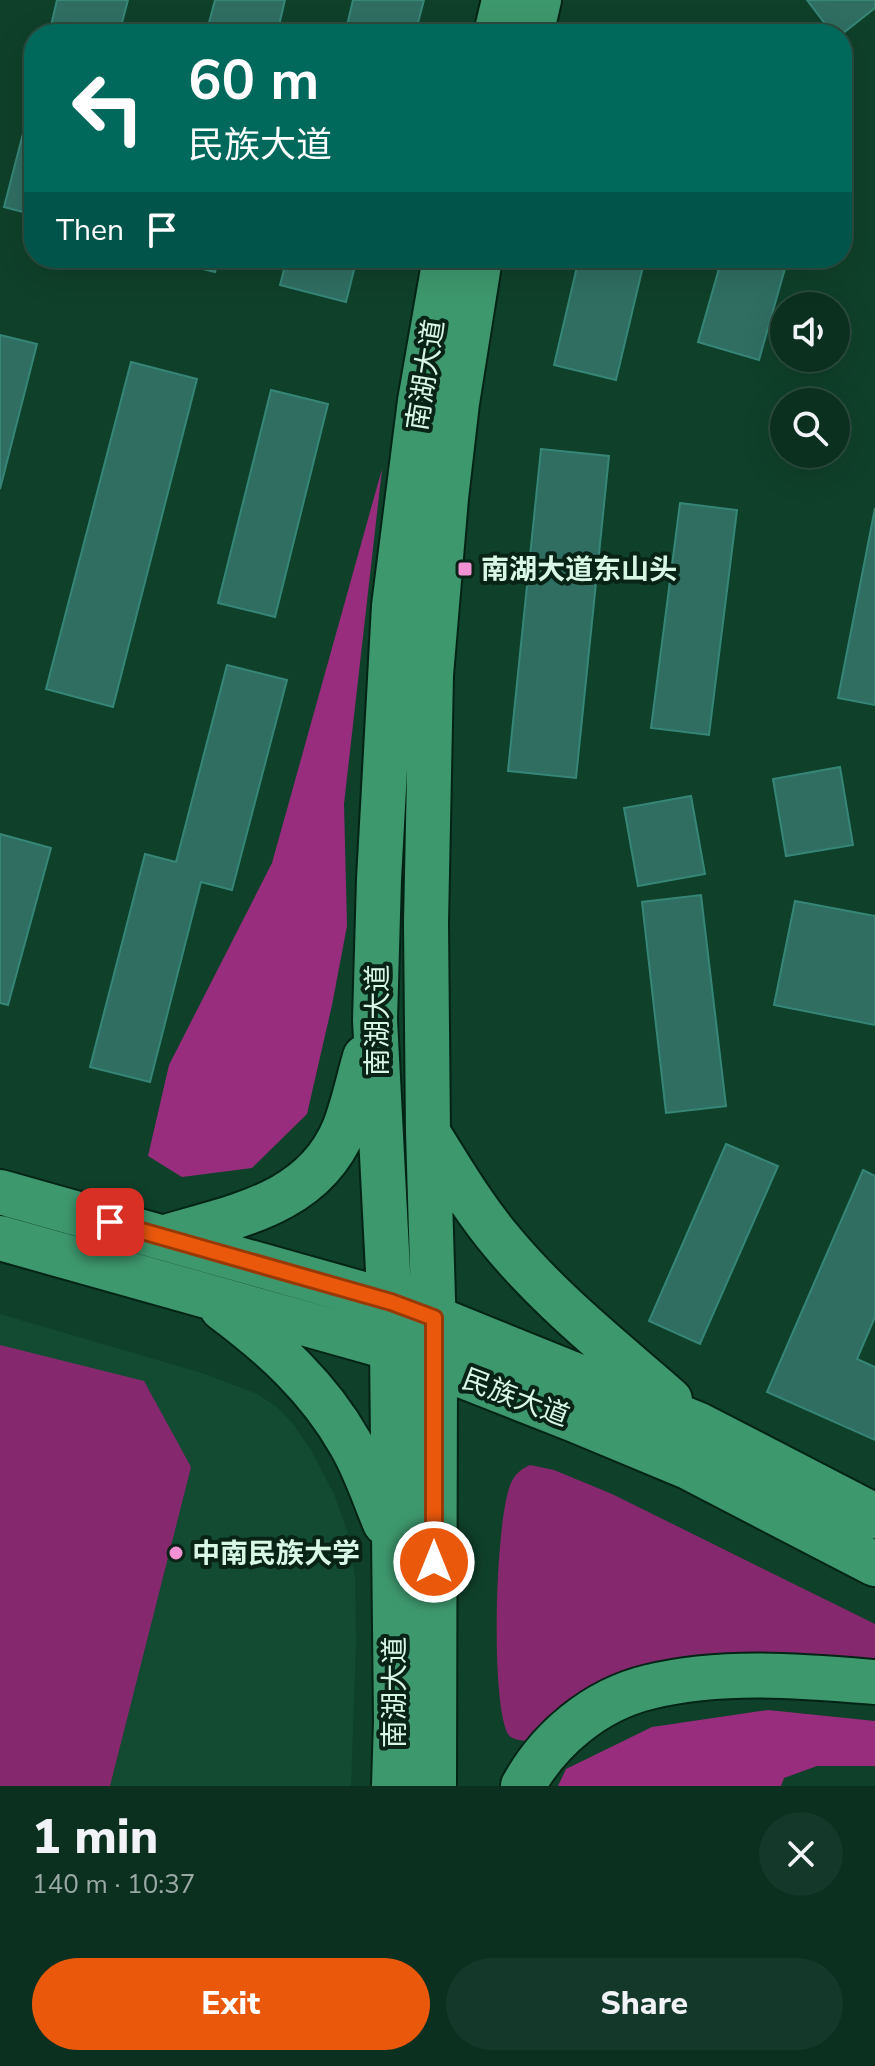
<!DOCTYPE html>
<meta charset="utf-8">
<style>
body{margin:0;font-family:"Nunito Sans","Noto Sans SC",sans-serif;background:#143829;color:#f1f3f6;height:100vh;display:flex;flex-direction:column;font-size:30px;white-space:nowrap}
*{box-sizing:border-box;margin:0}
p{font-size:26px;color:#9aa9a5}
.icon{flex:none;width:44px;height:44px;fill:none;stroke:currentColor;stroke-width:2;stroke-linecap:round;stroke-linejoin:round}
.map{position:relative;height:1786px;overflow:hidden}
.side{display:flex;flex-direction:column;background:#0b3020;flex:1}
.side>*{flex:none}
.guide{position:absolute;left:24px;top:24px;width:828px;height:244px;border-radius:32px;box-shadow:0 8px 32px #0002,0 0 0 2px #2b4b3e;background:#00695c;color:#fff;overflow:hidden}
.controls{position:absolute;left:770px;top:292px;display:grid;gap:16px}
.controls a{display:grid;place-items:center;width:80px;height:80px;border-radius:50%;background:#0b3020;box-shadow:0 8px 32px #0002,0 0 0 2px #2b4b3e;font-size:40px}
.pin{position:absolute;display:grid;place-items:center;width:68px;height:68px;color:#fff;margin:-34px;border-radius:16px;box-shadow:0 4px 12px #0006}
.me{position:absolute;width:88px;margin:-44px;rotate:0deg;stroke-linejoin:round;filter:drop-shadow(0 0 6px #0008)}
.turn{display:flex;align-items:center;gap:28px;height:168px;padding:0 32px;font-size:36px}
.turn .icon{width:104px;height:104px;stroke-width:2.5}
.turn b{display:block;font-size:56px;line-height:68px}
.then{display:flex;align-items:center;height:76px;padding:0 32px;background:#0003;gap:16px;font-size:30px}
.round{display:grid;place-items:center;flex:none;width:84px;height:84px;border-radius:42px;background:#143829}
.head{display:flex;align-items:center;justify-content:space-between;height:136px;padding:0 32px}
h1{font-size:48px;font-weight:800;line-height:60px}
.primary-button{display:flex;gap:16px;margin-top:auto;padding:16px 32px}
.primary-button a{flex:1;height:92px;border-radius:48px;background:#ea580c;color:#fff;font-size:32px;font-weight:800;line-height:92px;text-align:center}
.primary-button a+a{background:#143829;color:#f1f3f6}
.map>svg:first-child{display:block}
.built{fill:#124b31}
.green{fill:#86286e}
.forest{fill:#982d7d}
.building{fill:#306e62;stroke:#368678;stroke-width:2}
.lines{fill:none;stroke-linecap:round;stroke-linejoin:round}
.primary-casing{stroke:#032415;stroke-width:48}
.primary{stroke:#3e986e;stroke-width:44}
.route-casing{stroke:#983908;stroke-width:20}
.route{stroke:#ea580c;stroke-width:14}
.poi-dot{fill:#f391d5;stroke:#092316;stroke-width:3}
.labels{text-anchor:middle;stroke-width:8;stroke-linejoin:round;paint-order:stroke}
.street-label{font-size:28px;fill:#d8f7e5;stroke:#092316}
.poi-label{font-size:28px;font-weight:bold;fill:#d8f7e5;stroke:#092316;text-anchor:start}
</style>
<div class="map">
<svg width="875" height="1786" viewBox="0 0 875 1786">
<rect width="100%" height="100%" fill="#0f402a"/>
<path class="built" d="M0,1314l202,59 53,20 22,14 17,18 18,27 22,42 13,36 8,46 1,65 -5,145h-351z"/>
<path class="green" d="M0,1345l144,36 47,86 -81,319h-110z
M530,1465l24,5 58,24 263,130v39l-87,-10 -80,2 -30,5 -126,59 -27,22c-6,-1 -14,-2 -17,-7 -18,-32 -13,-221 4,-253 4,-8 11,-13 18,-16z"/>
<path class="forest" d="M382,469l-38,335 3,122 -15,79 -25,109 -55,54 -70,9 -34,-21 21,-91 103,-202z
M768,1710l107,11v45h-58l-33,12 -3,8h-223l8,-17 86,-42z"/>
<path class="building" d="M57,0h71l-9,34h-70z
M215,0h70l-8,34h-71z
M353,0h71l-9,34h-70z
M807,0h68v8l-33,26h-9z
M34,91v124l-30,-8z
M159,258h60l-4,14z
M287,258h70l-11,44 -66,-17z
M579,258h66l-29,122 -62,-15z
M722,258h66l-29,102 -61,-18z
M0,335l37,9 -37,145z
M131,362l66,17 -84,328 -67,-18z
M271,390l57,14 -53,213 -57,-14z
M541,449l68,7 -33,322 -68,-7z
M680,503l57,7 -28,225 -58,-7z
M875,508v197l-37,-7z
M227,665l60,15 -55,210 -31,-8 -51,200 -60,-15 55,-213 31,8z
M840,767l13,78 -67,11 -13,-77z
M691,796l14,78 -67,12 -14,-78z
M0,834l51,14 -43,157 -8,-2z
M701,895l25,211 -60,7 -24,-211z
M795,901l80,15v109l-101,-20z
M726,1144l52,22 -78,178 -51,-23z
M863,1170l12,6v141l-18,42 18,8v73l-108,-48z"/>
<g class="lines">
<defs>
<path id="primary" d="M496,34l8,-34
M531,34l8,-34
M430,1136c23,37 45,74 73,107 49,59 110,107 167,157
M0,1192l391,110 43,16 265,107 176,91
M166,1237c69,-21 147,-33 178,-108 9,-23 14,-48 21,-72
M0,1238l392,110 183,72 113,47 187,97
M222,1308c51,38 97,80 128,135 15,25 24,54 35,80
M394,1786l2,-65 -4,-373 -17,-328 4,-141 15,-273 26,-205 25,-143
M434,1786l1,-421 -7,-233 -2,-209 5,-248 15,-177 11,-95 23,-145
M523,1786c26,-47 72,-86 126,-99 73,-18 152,-11 226,-5"/>
</defs>
<use href="#primary" class="primary-casing"/>
<use href="#primary" class="primary"/>
</g>
<g class="lines">
<defs>
<path id="route" d="M110,1222l281,80 43,16v244"/>
</defs>
<use href="#route" class="route-casing"/>
<use href="#route" class="route"/>
</g>
<g class="poi-dot">
<rect x="457" y="561" width="16" height="16" rx="4"/>
<circle cx="176" cy="1553" r="8"/>
</g>
<g class="labels">
<g class="street-label">
<text transform="translate(425 375) rotate(-81)" y="10">南湖大道</text>
<text transform="translate(377 1020) rotate(-90)" y="10">南湖大道</text>
<text transform="translate(516 1397) rotate(21)" y="10">民族大道</text>
<text transform="translate(394 1692) rotate(-90)" y="10">南湖大道</text>
</g>
<g class="poi-label">
<text x="481" y="579">南湖大道东山头</text>
<text x="192" y="1563">中南民族大学</text>
</g>
</g>
</svg>
<div class="controls">
<a><svg class="icon" aria-label="sound" viewBox="0 0 24 24"><path d="M4 9h4l5-4v14l-5-4H4zM17 9q2 3 0 6"/></svg></a>
<a><svg class="icon" aria-label="search" viewBox="0 0 24 24"><circle cx="10" cy="10" r="6"/><path d="M15 15l6 6"/></svg></a>
</div>
<div class="pin" style="left:110px;top:1222px;background:#d93025"><svg class="icon" aria-label="arrive" viewBox="0 0 24 24"><path d="M6 21V4h12l-3 4 3 4H6"/></svg></div>
<svg class="me" style="left:434px;top:1562px" viewBox="-20 -20 40 40"><circle r="17" fill="#ea580c" stroke="#fff" stroke-width="3"/><path d="M0-11L8 9 0 5-8 9z" fill="#fff"/></svg>
<div class="guide">
<div class="turn"><svg class="icon" aria-label="left" viewBox="0 0 24 24"><path d="M17 20v-9H6M10 6l-5 5 5 5"/></svg><div><b>60 m</b>民族大道</div></div>
<div class="then">Then<svg class="icon" aria-label="arrive" viewBox="0 0 24 24"><path d="M6 21V4h12l-3 4 3 4H6"/></svg></div>
</div>
</div>
<section class="side">
<div class="head"><div><h1>1 min</h1><p>140 m · 10:37</p></div><a class="round"><svg class="icon" aria-label="close" viewBox="0 0 24 24"><path d="M6 6l12 12M18 6L6 18"/></svg></a></div>
<div class="primary-button"><a>Exit</a><a>Share</a></div>
</section>
